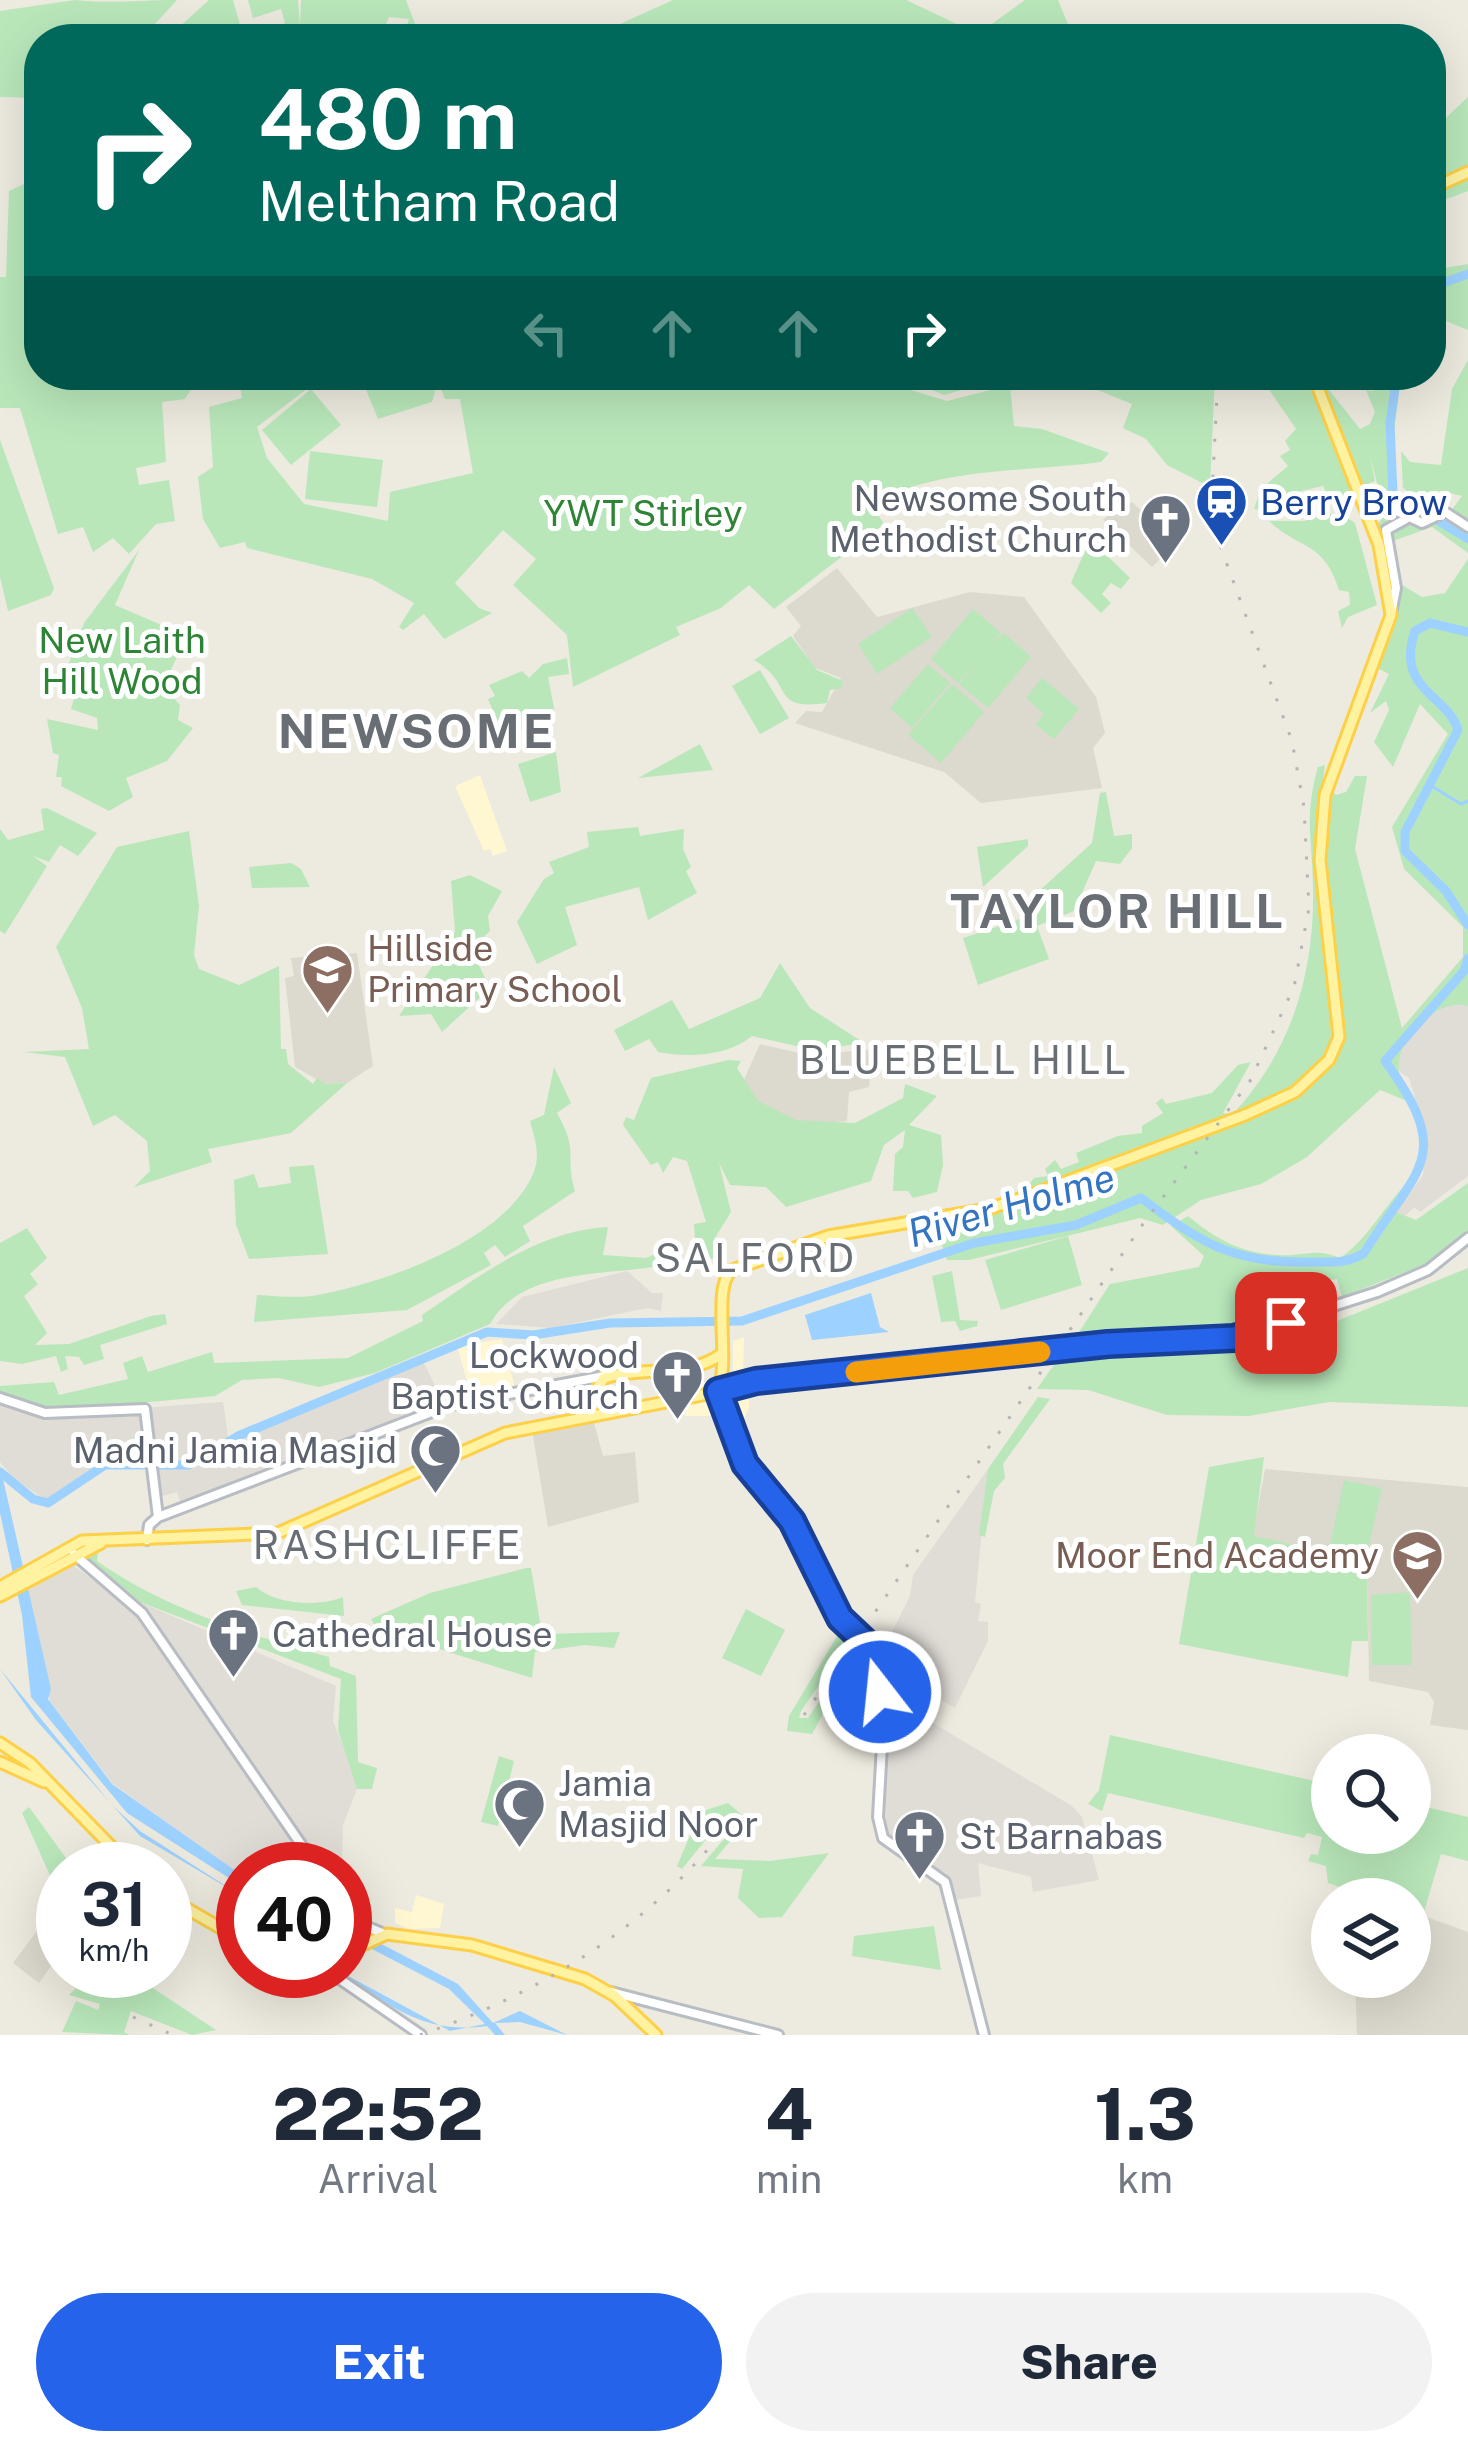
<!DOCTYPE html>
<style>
body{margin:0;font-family:"Public Sans",sans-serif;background:#f2f2f3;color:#1f2937;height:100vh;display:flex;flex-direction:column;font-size:45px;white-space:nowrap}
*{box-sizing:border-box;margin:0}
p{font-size:39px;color:#747a83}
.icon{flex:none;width:66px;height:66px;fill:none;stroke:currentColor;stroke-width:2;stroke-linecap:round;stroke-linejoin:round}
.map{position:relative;height:2035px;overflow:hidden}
.drawer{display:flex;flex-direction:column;background:#fff;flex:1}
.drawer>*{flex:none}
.banner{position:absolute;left:24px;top:24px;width:1422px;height:366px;border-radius:48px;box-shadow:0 12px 48px #0002;background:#00695c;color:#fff;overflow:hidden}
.fabs{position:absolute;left:1311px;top:1734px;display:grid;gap:24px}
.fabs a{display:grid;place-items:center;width:120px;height:120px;border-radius:50%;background:#fff;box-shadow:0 12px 48px #0002;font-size:60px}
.speed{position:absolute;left:36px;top:1842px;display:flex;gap:24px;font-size:60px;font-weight:700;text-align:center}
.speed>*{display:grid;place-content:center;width:156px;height:156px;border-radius:50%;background:#fff;box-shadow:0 12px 48px #0002;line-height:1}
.speed small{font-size:30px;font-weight:400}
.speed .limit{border:18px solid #d22;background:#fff;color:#111}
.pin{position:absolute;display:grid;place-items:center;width:102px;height:102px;color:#fff;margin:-51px;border-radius:24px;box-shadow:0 6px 18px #0006}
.me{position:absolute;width:132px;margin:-66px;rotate:344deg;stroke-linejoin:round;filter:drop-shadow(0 0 9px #0008)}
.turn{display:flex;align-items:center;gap:42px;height:252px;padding:0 36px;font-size:54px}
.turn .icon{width:156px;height:156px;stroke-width:2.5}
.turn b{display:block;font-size:84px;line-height:102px}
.lanes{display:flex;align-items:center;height:114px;padding:0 36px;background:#0003;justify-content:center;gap:60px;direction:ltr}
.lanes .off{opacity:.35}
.eta{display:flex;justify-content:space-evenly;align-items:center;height:204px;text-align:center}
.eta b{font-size:72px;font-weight:800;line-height:84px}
.button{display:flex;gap:24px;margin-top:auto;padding:24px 36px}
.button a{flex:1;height:138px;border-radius:72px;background:#2563eb;color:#fff;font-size:48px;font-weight:800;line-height:138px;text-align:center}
.button a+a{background:#f2f2f3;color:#1f2937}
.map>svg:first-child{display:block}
.commercial{fill:#fff6d2}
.industrial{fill:#e0ddd7}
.education{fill:#dcd9ce}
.green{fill:#b9e7ba}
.water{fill:#9dd1ff}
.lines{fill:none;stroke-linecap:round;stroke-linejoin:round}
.stream{stroke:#9dd1ff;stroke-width:3}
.river{stroke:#9dd1ff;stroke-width:9}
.secondary-casing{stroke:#b8bcc3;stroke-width:14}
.primary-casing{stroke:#fdd048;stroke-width:15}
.secondary{stroke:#fff;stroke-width:8}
.primary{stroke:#fff3a2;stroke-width:9}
.rail{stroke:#b3b4b5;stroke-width:3;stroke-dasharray:3 15;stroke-linecap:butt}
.route-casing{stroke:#184099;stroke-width:30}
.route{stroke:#2563eb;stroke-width:21}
.slow{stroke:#f59e0b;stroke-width:21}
.labels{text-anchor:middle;stroke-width:10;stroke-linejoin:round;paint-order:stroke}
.worship-label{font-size:36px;fill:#5b616d;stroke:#fff;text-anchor:end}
.transit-label{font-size:36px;fill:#164399;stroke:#fff;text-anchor:start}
.park-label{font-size:36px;fill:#2d8434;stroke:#fff}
.education-label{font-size:36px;fill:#785e54;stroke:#fff;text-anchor:start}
.neighbourhood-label{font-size:39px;letter-spacing:3px;fill:#696e74;stroke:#fff}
.water-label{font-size:39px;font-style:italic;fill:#3475c2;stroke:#fff}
.district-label{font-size:48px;font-weight:bold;letter-spacing:3px;fill:#696e74;stroke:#fff}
</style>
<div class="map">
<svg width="1468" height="2035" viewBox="0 0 1468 2035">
<rect width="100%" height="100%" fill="#edeadf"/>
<path class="commercial" d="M480,775l27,76 -14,5 -3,-7 -6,2 -29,-65z
M744,1337l-1,44 -6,10 2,9 10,-1v9l-4,9 -20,4 5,12 -11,4 -8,-21h-26l-3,-24 -25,3v-7l76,-9v-38z
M502,1339l13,49 -44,7 -14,-49z
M416,1895l28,9 -4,24 -31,1 -14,-6v-15l17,4z"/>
<path class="industrial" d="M1468,973v203l-48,36 -6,-5 -11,11 -7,-6 27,-37 3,-41 -17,-56 -15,-10 12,-26z
M627,1271l25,22h11l-2,18 -14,-3 -96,20 -55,-4 26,-27z
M422,1359l22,45 -263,101 -4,-13 -18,5 -3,-32 -48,-6 -62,41 -33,-22 -13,-16v-61l17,10 28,4 178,-13 6,41z
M988,1469l-13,133 6,2 -3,17 10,1v19l-33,67 -17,-10 -6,14 -48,-32 -3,-26 29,-58 3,-21z
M67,1561l35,25 234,100 -3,35 26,63 -16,41 -1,44h-99v8l-131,-94 -62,-82 -24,-116z
M901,1704l171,102 10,11 17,63 -66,12 -2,-15 -53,-14 3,33 -26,4 -11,-28 -40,-21 -18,-17 -3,-122 14,3z"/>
<path class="education" d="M1132,502l44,41 -24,24 -49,-47 13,-13 6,4z
M837,568l40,49 93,-25 54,5 72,100 9,36 -12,15 9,40 -121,15 -37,-31 -149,-49 11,-12 16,1 19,-34 -26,-10 -22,-32 8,-10 -15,-19z
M357,953l16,113 -26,17 -22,1 -30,-17 -10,-89 9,-2 -3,-18z
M760,1044l52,12 54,-7 6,4 -3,34 -20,5 -2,29 -42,4 -67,-32z
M593,1419l10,37 32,-4 4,50 -91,25 -16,-97z
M1265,1469l203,18v243l-38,-5 4,-23 -6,-10 -59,-11 -2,-120 -114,-25z
M60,1900l3,49 -24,34 -26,-20z
M1410,1911l58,21v103h-111l-2,-58h55z"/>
<path class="green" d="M75,0c37,4 66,0 102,0l-36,39h-102v59l-39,-1v-86z
M209,0h24l11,39h-78z
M248,0h50l2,27 1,-27h105l12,32 -12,-3 3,-10 -20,-2 -9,22h-75l1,-10 -4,-2 1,12h-28l-6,-5 16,-11 -4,-14 -28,9z
M673,0h233l72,34 47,-34h33l16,39h-487z
M1468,97v94l-37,14v-73z
M39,177v198h144l10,11 -8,13 -23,3 4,60 -30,6 3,17 30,-5 6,41 -19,3 -27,30 -16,-16 -20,14 -10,-25 -25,7 -38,-126h-20v-131h6l3,-86z
M1468,264v66l-27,-11 -10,6v-43l13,-14z
M1468,360v193l-36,-26 -42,15 -8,-4 -5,-13 15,-18 -11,-8 -11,-43 5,25 -15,6 -42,-111 42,53 10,-5 5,-12 -9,-22 7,1 10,-16h18l-8,64 4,52 26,14 12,-5 12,16 15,-20 -21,-5 -30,3 -8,-6 -2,-37 9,11 31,3 11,-76z
M238,375h87l-68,52 10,31 37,46 84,17 2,-29 83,-19 -13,-74h-15l-7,-18 -6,21 -54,17 -18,-44h501l86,26 63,-16 4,41 28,3 67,24 -8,9c-74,10 -163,5 -230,42l13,20 -110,85 -25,-24 -28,23 -45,19 4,8 -107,52 -6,-52 -54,-50 23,-26 -33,-29 -48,53 24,25 13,5 -48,26 -20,-25 -21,16 -4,-3 15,-24 -42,-24 -125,-31 -2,-6 -25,6 -17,-29 -5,-42 15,-10 -4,-60 33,-9z
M896,375h119l-71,20z
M1061,375h154l-5,112 -43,-22 -21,-26 -23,-11 9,-24z
M1270,375h38l48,125 -24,5 -9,-19 -26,6 1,21 -44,-4 7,-20 27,-23 -8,-10 10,-6 -5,-9 11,-12 -28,-41z
M311,389l30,36 -50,40 -29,-35z
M0,440l54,148 -3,7 -43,16 -8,-34z
M310,451l73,9 -6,47 -72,-8z
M1339,512l16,11 22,82 -29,12 -6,11 -4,-17 12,-6 -1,-13 -10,-2c-15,-49 -39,-40 -70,-69h35z
M1090,539l40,39 -9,11 -10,-6 -9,11 9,9 -10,10 -30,-30z
M139,550l-24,55 72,31 -24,50 17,19 -2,15 15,8 -26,33 -41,17 7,19 -24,14 -48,-25 1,-9h-6l3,-22 -6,-2 -6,-34 51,11 -1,-12 -26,-9 6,-22 -15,-5 22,-59z
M1468,559v447c-28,-8 -65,25 -69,56 -2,13 5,27 8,39l-27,-11 -73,67 -46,27 -60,16 -38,25 -23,-7 -171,42h-22l-13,-37c38,6 79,-15 100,-45l14,-2 -3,-7 10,-9 6,9 18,-7 -3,-9 42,-17 24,-3v-7l21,-13 -7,-10 6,-5 4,6 46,-11 26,-28 13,-3 -28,51 9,2c59,-63 83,-141 81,-229 -1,-50 -9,-69 5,-119l7,-2 -2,15 13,15 10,-3 9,-16h12l-12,73 47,179 61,-71v-30l-59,-58 -12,-42 56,-93 -28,-30 -27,63 -19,-25 15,-32 -3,-9 -16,12 19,-39 -14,-7 17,-32 10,-50 20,12 23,-4z
M912,608l20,29 -55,37 -19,-30z
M973,609l28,24 -10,12 13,-12 27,24 -43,51 -29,-24 19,-23 -20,22 -27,-24z
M791,636l26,34 26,11 -2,7 -11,2 -3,13c-59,8 -31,-19 -73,-43z
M567,658l2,16 -21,3 8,41 -52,19 -16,-38 7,-3 -6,-11 33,-14 7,7 14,-14z
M928,664l22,19 -38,45 -22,-20z
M760,670l29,48 -29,16 -28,-48z
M1042,678l37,31 -25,30 -18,-14 8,-11 -18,-16z
M952,684l32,28 -43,51 -33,-28z
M700,744l13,26 -75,8z
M556,752l5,40 -31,10 -12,-38z
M1106,792l8,44 18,-2v14l-12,16 -24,-3 -22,50 -37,15 12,33 -71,26 -15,-47 69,-23 -4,-14 64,-58 8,-50z
M47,808l50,25 -19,23 -18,-11 -11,17 -16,-6 14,10 -42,68 -5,-3v-102l8,11 36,-10 -3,-21z
M638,827l2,9 44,-7 -1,20 8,18 -5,4 11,22 -49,27 -9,-33 -74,20 12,38 -40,19 -20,-42 27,-43 10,-6 -5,-11 40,-15 -2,-15z
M189,831l10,75 -5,49 5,14 40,16 40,-19 2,83h5l2,15 25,20 4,-6 8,6 22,-1 -56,50 -83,16 4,13 -78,25 16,-16 -3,-30 -32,-26 -22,11 -28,-69 -41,-5 65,-3 -7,-41 -26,-61 61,-100z
M1028,839v7l-45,41 -6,-40z
M291,863l10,6 9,18 -58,1 -3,-21z
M470,875l32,16 -14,25 2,15 -19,18 19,39 -48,44 -11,-18 -32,2 56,-84 -4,-51z
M780,963l30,45 54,35 -50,7 -62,-14c-24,20 -63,22 -94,16l-9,-13 -24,12 -11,-21 58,-30 17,29 71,-31z
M729,1060l12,1 -4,7 21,33 38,19 59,3 48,-25 2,-14 32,12 -28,29 32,10 2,30 -6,27 -24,6 -5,-7h-15l2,-37 8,-7 2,-17 -21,15 -13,36 -85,26 -20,-20 -36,-2 -11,-22 12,49 -18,29 1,18 -18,-2 -2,-33 12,-2 -19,-61 -14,-4 -10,16 -5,-11 -7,3 -28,-40 3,-8 8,3 17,-42z
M554,1067l17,36 -14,10c23,41 7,41 18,78l-52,35 7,15 -25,16 -10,-12 -11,8 7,12 -84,45 -153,12 3,-27c17,1 38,3 55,1 67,-11 192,-54 221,-122 8,-19 2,-34 -3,-53l14,-6z
M314,1165l14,89 -79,5 -13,-34 -2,-45 20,-6 5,14 32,-5 -2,-16z
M1408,1182l-12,30 20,8 52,-37v50l-27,25 -99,39 -5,-18 -51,7 8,27 -54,19 -168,11 38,-59 89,-17 5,-11 -33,-30 17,-10c32,27 62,41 105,39 20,-2 28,-5 47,3 28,-19 44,-52 68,-76z
M608,1227l-5,28 43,3 22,-9 9,13c-56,16 -154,1 -187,62l-115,49 -56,14 -40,-9 -37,2 -27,16 -143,13 -47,-3 -25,-15v-5l54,-4 5,13 69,-16 -5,-16 19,-7 6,16 64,-20 2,11 134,-5 75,-37 -1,-6c58,-39 114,-84 186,-88z
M27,1228l20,30 -17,16 8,10 -14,12 23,37 -12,12 34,-1 82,-28 14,-2 2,10 -67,21 4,14 -20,6 -5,-8 -14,-1 3,13 -7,3 -5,-16 -34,8 -22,-3v-118z
M1068,1236l14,49 -81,25 -16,-50z
M1468,1268v139l-139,-5 -80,14 -82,-1 -79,-25 -51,-1 28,-40 14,4 155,-10 51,-15 47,-5z
M952,1271l8,49 18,1 -1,5 -17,5 -5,-10 -14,1 -9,-46z
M1038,1397l12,2 -47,65 2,14 -11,13 -9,46 -6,-2 9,-66z
M1264,1457l-10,79 113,25 1,80h-16l-4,36 -169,-33 30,-177z
M1344,1480l38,8 -15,66 -37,-9z
M98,1549l-1,12c68,48 153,74 232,96l1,9 26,10 2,86 19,6 -5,21h-15l-19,-59 3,-51 -201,-77 -51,-43z
M526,1568h5l11,66 78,-2 -6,16 -29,-3 -50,7 -3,26 -93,-29 -90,-7 3,-11 24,-3 -5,-9 59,-26z
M256,1587c19,18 64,20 87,10l1,19 -102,-11 -6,-14z
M1410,1592l2,73h-40l-1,-70z
M746,1609l39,21 -24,46 -39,-18z
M842,1628l12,6 -53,77 -2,7h9l23,-34 4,7 -23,43 -25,-3 2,-15z
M1110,1735l222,50v48h78v-30l58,14v44l-27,-7 -18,61 -13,-4v-12h-35l-47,-16 -2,-17 -18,-5 3,-7 7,1 4,-18 -15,-4 -3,5 -196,-45 -6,18 -14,-7 11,-14z
M499,1756l15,5 -16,65 -17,-4z
M728,1803l20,17 -33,39 55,2 59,-8 -47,64 -23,1 -21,-20 5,-29 -42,-3 29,-34 -10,-10 -38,47 -5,-3 23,-54z
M29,1807l45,62h-11v19l-6,3 -35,-78z
M934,1926l7,44 -89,-14 2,-20z
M93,1971h34l89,59 -24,5 -61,-24 -7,21 5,3 -67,-3 14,-31 22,9 2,-6 -31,-9z"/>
<path class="water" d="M871,1293l9,34 9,5 -77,8 -7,-25z
M0,1466l51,223 -3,10 64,85 131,92v11l-116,-74 -96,-116 -9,-82 -22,-102z
M0,1669l112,136 28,26 103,66 -103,-61 -104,-116z
M345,1925l113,59 35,39 27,-12 47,24 -47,-13 -25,1 10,12h-10l-8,-9c-64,9 -98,-21 -148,-55l111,60 35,-7 -36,-35 -104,-54z"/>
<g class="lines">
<path class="stream" d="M1428,784l33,20 7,-3"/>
<path class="river" d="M1431,300l12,-17 25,-9
M1397,375l-7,48 3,70 75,46
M1468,632l-38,-9 -15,8c-20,59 32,63 43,99l-53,102v19l41,40 22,34
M0,1472l33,27 15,4 57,-38h84l49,-29 249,-104 46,3 77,-12 132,-2 232,-78 102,-18 65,-27c60,45 92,66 169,64 20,0 38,2 54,-9 53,-86 92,-95 21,-192l79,-90 4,-13"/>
<defs>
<path id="secondary" d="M1362,501l16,1 44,21 23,-11 23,15
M1391,614l5,-26 -10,-58 20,-11
M0,1398l45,15 100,-4 13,108
M147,1540l2,-15 9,-8 292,-112 160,-30
M74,1554l68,59 176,256
M345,1909l21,35
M356,1922l28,12
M328,1971l93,64
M611,1992l167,43
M984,2035l-39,-153 -62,-44 -5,-21 4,-72 -5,-92 -37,-34 -48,-98 -47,-57 -27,-72 38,-11 352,-37 126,-6 143,-46 51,-22 40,-32"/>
<path id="primary" d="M1431,189l37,-17
M718,1392c13,-32 -7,-105 14,-122l96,-34 160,-27 37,-12 220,-82 50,-23 34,-32 10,-23 -19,-177 5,-65 66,-180 -12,-70 -66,-170
M580,1415l24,-37c38,-12 87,0 117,-24
M0,1587l82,-46 196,-8 227,-100 213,-41
M0,1596l101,-53
M0,1743l30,20 103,106
M0,1762l44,20
M165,1896l78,45
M345,1953l42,-19 85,11 113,34 30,17 41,39"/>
</defs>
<use href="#secondary" class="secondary-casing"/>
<use href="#primary" class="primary-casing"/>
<use href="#secondary" class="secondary"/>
<use href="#primary" class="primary"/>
<path class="rail" d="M804,1715l339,-491 107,-143 44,-94 15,-79 -5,-101 -12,-66 -71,-193 -8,-72 5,-101
M133,2017l40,18
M420,2035c118,-41 225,-105 303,-204"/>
</g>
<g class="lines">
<defs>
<path id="route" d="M880,1692l-3,-39 -37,-35 -48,-97 -47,-57 -27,-73 38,-10 352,-37 126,-6 52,-15"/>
</defs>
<use href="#route" class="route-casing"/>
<use href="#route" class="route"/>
<path class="slow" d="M856,1372l184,-20"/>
</g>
<defs>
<symbol id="station-pin" viewBox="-11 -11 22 30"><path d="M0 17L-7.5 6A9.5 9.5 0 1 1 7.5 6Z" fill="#1a4fb4" stroke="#fff"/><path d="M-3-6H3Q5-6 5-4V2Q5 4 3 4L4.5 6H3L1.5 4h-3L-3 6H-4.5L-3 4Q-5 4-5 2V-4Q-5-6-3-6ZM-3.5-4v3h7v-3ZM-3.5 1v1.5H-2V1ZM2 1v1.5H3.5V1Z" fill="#fff"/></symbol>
<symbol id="church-pin" viewBox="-11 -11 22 30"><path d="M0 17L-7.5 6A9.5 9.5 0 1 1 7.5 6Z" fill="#6b7280" stroke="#fff"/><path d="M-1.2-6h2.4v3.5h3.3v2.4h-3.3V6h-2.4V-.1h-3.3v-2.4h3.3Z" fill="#fff"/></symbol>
<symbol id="school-pin" viewBox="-11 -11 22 30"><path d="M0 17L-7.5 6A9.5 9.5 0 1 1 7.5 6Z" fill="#8d6e63" stroke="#fff"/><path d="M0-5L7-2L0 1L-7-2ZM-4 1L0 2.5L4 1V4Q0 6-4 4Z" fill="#fff"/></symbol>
<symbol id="mosque-pin" viewBox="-11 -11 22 30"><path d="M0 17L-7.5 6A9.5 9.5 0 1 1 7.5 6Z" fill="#6b7280" stroke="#fff"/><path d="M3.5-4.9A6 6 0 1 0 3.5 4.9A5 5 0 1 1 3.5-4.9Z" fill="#fff"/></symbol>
</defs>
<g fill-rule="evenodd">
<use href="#station-pin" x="1192" y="472" width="59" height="81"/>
<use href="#church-pin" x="1136" y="490" width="59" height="81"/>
<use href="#school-pin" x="298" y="940" width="59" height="81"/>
<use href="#church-pin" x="648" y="1346" width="59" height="81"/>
<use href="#mosque-pin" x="406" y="1420" width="59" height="81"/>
<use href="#school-pin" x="1388" y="1526" width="59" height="81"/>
<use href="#church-pin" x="204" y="1604" width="59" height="81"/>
<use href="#mosque-pin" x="490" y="1774" width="59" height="81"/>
<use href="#church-pin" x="890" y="1806" width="59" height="81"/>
</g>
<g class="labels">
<g class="worship-label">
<text x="1127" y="511">Newsome South<tspan x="1127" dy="41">Methodist Church</tspan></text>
<text x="639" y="1368">Lockwood<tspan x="639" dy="41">Baptist Church</tspan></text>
<text x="397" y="1463">Madni Jamia Masjid</text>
<text x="272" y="1647" text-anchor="start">Cathedral House</text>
<text x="558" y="1796" text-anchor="start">Jamia<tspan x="558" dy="41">Masjid Noor</tspan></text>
<text x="959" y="1849" text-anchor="start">St Barnabas</text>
</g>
<g class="transit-label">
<text x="1260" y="515">Berry Brow</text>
</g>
<g class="park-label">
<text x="643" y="526">YWT Stirley</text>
<text x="122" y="653">New Laith<tspan x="122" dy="41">Hill Wood</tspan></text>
</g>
<g class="education-label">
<text x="367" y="961">Hillside<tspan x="367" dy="41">Primary School</tspan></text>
<text x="1379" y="1568" text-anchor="end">Moor End Academy</text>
</g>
<g class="neighbourhood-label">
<text x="964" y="1074">BLUEBELL HILL</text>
<text x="756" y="1272">SALFORD</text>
<text x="388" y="1559">RASHCLIFFE</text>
</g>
<g class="water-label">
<text transform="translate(1011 1205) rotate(-16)" y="14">River Holme</text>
</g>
<g class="district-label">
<text x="417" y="748">NEWSOME</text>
<text x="1118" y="928">TAYLOR HILL</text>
</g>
</g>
</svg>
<div class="fabs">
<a><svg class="icon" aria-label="search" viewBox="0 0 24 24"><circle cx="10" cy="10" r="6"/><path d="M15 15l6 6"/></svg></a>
<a><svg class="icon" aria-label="layers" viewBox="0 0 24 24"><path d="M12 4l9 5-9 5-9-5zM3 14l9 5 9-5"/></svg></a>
</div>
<div class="speed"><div>31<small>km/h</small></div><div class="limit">40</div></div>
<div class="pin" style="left:1286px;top:1323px;background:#d93025"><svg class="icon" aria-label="arrive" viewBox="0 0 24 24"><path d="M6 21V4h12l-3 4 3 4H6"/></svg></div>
<svg class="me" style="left:880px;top:1692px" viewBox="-20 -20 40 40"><circle r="17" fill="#2563eb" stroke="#fff" stroke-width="3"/><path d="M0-11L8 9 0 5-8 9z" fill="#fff"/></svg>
<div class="banner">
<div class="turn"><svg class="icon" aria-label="right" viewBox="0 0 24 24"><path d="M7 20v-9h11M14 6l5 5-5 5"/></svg><div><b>480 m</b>Meltham Road</div></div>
<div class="lanes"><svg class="icon off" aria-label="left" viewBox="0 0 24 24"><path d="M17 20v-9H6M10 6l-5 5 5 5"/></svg><svg class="icon off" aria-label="ahead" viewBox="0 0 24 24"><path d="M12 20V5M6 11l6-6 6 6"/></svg><svg class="icon off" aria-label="ahead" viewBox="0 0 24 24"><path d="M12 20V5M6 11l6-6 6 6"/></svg><svg class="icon" aria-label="right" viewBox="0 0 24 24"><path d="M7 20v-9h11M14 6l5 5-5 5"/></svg></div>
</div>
</div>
<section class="drawer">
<div class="eta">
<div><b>22:52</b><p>Arrival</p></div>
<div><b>4</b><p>min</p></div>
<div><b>1.3</b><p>km</p></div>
</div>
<div class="button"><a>Exit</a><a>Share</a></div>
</section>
